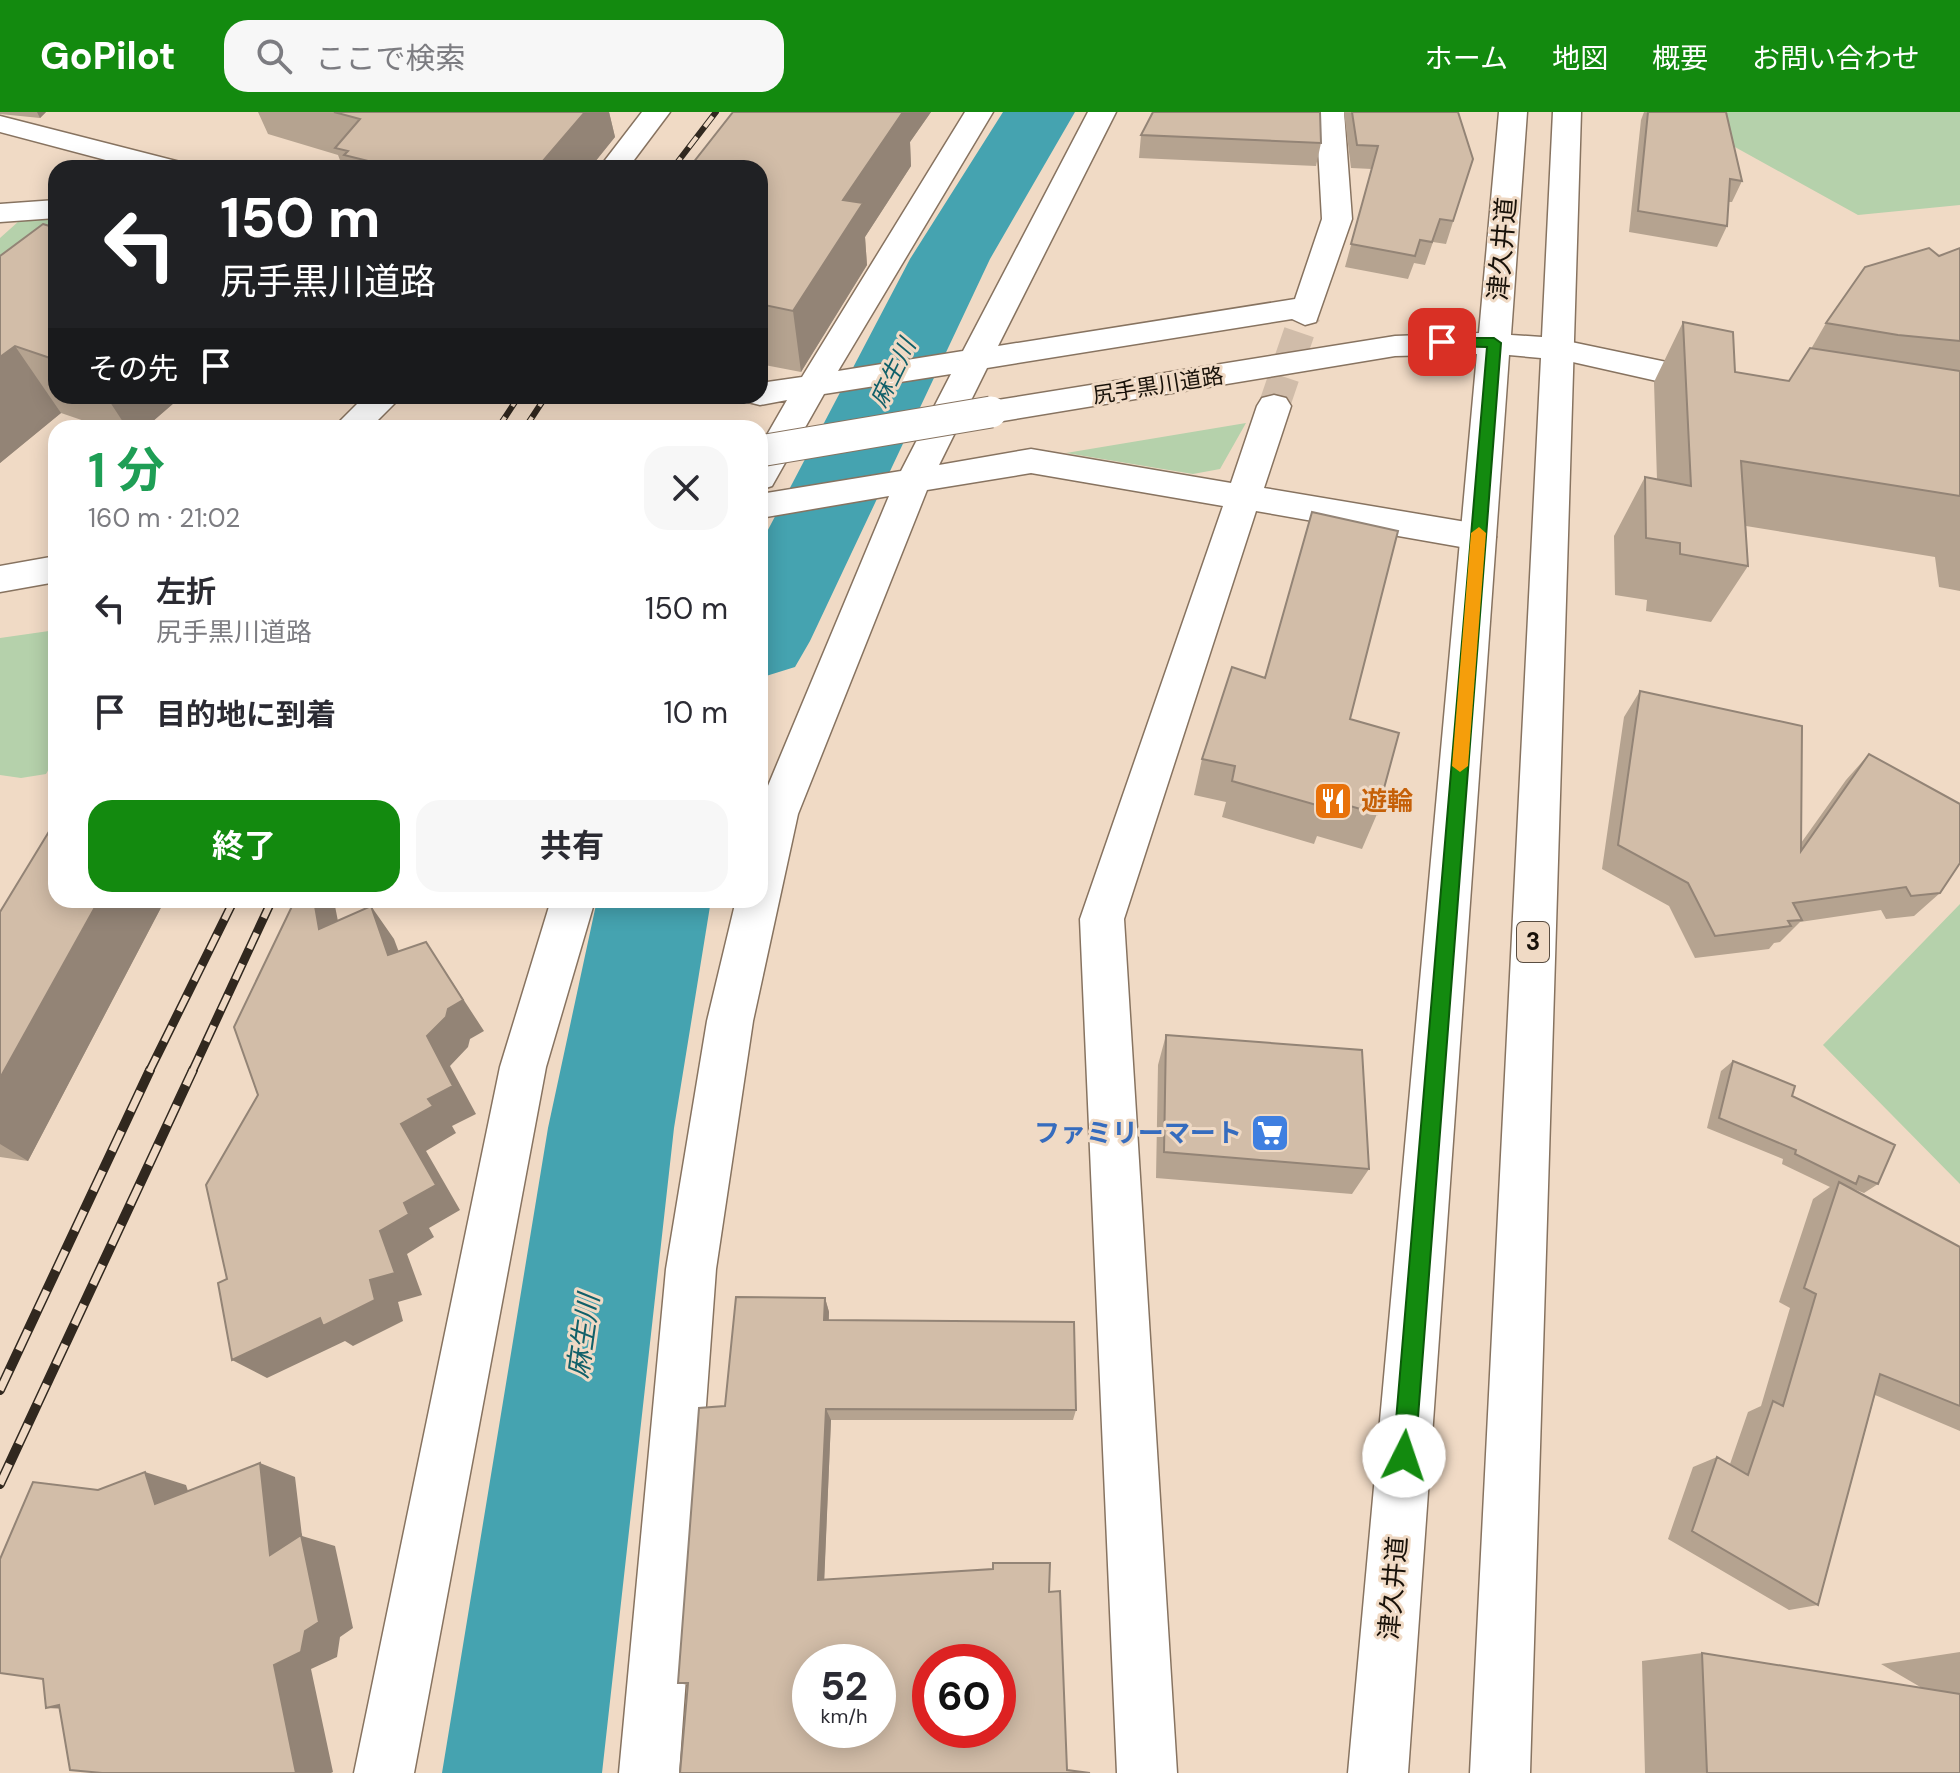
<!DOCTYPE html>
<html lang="ja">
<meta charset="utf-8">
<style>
body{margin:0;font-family:"DM Sans","Noto Sans JP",sans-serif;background:#f7f7f7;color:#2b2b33;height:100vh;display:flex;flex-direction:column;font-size:30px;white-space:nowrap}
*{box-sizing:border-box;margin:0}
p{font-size:26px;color:#7c7c81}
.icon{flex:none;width:44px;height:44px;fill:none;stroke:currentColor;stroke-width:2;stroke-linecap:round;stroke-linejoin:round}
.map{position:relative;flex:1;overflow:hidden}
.details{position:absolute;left:48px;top:308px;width:720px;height:488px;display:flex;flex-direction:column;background:#fff;border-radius:24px;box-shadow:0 4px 20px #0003}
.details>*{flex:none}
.hud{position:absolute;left:48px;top:48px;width:720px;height:244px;border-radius:24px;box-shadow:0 4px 20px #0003;background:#202124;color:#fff;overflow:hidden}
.speed{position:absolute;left:792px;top:1532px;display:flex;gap:16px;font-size:40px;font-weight:700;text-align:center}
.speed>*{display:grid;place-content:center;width:104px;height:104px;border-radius:50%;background:#fff;box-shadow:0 4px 20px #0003;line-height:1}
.speed small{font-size:20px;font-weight:400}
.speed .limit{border:12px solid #d22;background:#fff;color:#111}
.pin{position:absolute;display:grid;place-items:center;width:68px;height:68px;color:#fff;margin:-34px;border-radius:16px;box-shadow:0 4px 12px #0006}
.me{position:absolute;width:88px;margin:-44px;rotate:4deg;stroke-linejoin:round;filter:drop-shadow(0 0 6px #0008)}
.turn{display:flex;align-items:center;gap:28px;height:168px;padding:0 40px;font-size:36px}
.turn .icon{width:104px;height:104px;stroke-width:2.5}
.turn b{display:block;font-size:56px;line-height:68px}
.then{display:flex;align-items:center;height:76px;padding:0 40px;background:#0003;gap:16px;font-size:30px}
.round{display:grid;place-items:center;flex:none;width:84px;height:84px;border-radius:24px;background:#f7f7f7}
.overview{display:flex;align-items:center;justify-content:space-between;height:136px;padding:0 40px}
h1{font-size:48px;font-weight:700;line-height:60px;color:#1e9e55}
.primary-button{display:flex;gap:16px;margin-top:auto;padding:16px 40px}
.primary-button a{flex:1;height:92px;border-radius:24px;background:#138a0f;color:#fff;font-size:32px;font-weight:700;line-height:92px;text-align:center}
.primary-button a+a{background:#f7f7f7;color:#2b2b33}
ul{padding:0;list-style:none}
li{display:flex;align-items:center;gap:24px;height:104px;padding:0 40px}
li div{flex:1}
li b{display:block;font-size:30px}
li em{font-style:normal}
header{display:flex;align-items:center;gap:48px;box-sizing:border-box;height:112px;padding:0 40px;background:#138a0f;color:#fff}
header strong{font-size:38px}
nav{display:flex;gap:44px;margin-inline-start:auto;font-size:28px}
.search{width:560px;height:72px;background:#f7f7f7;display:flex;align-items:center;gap:20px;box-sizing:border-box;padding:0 28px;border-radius:24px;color:#7c7c81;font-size:30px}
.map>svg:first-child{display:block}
.green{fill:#b5d1ab}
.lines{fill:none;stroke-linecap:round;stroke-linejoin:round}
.river{fill:#45a3b0;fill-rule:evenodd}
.minor-tunnel{stroke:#d0bca9;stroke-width:31;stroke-dasharray:31 16;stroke-linecap:butt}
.minor-casing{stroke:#877360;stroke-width:3}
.major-casing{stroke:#877360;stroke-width:3}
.minor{fill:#fff;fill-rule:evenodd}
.major{fill:#fff;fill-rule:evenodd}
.rail-far2-casing{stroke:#31281f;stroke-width:6}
.rail-far1-casing{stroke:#31281f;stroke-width:9}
.rail-casing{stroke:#31281f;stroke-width:10}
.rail-far2{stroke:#f0dac5;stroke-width:4;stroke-dasharray:13;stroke-linecap:butt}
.rail-far1{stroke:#f0dac5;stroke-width:6;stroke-dasharray:17;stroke-linecap:butt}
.rail{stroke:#f0dac5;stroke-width:7;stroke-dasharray:22;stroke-linecap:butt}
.major-bridge-casing{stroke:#877360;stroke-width:33;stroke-linecap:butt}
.major-bridge{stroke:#fff;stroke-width:31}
.wall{fill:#b5a390}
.shaded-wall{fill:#938476}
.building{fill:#d2bda8;stroke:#938476;stroke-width:2;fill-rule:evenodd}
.route{fill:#138a0f;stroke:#0c5a0a;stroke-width:2}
.slow{fill:#f59e0b}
.labels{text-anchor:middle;stroke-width:6;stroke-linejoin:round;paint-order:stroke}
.far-street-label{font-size:22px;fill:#181109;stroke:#f0dac5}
.far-water-label{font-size:24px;font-style:italic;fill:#116069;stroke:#f0dac5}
.shield{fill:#f0dac5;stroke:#594d41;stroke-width:2}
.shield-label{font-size:24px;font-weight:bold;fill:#181109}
.street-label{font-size:26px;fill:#181109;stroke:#f0dac5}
.food-label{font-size:26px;font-weight:bold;fill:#c56008;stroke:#f0dac5;text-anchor:start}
.shop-label{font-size:26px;font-weight:bold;fill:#366cbe;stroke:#f0dac5;text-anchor:end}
.water-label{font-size:28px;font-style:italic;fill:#116069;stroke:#f0dac5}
</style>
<header>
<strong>GoPilot</strong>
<div class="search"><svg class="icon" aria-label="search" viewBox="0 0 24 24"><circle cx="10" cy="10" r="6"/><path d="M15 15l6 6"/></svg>ここで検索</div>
<nav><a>ホーム</a><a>地図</a><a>概要</a><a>お問い合わせ</a></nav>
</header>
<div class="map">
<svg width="1960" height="1661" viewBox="0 0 1960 1661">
<rect width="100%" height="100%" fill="#f0dac5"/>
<path class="green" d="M1692,0h268v93l-102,10 -161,-89z
M38,92h18v77l-56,5v-48z
M1246,311l-26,46 -27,5 -127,-21z
M56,518v127l-10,17 -25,4 -21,-3v-137z
M1960,792v280l-137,-139z"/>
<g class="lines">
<path class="river" d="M1003,0h72l-85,147 -180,382 -15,26 -35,11v-133l150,-286z
M597,788h114l-37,228 -72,645h-160l106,-645z"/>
<path class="minor-tunnel" d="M1274,294l31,-91"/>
<defs>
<path id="minor" d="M642,0h28l-42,56h-29z
M965,0h28l-155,259 125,-20 125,-239h28l-118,234 297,-47 27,-80 -6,-107h28l8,107 -36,103 -11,3 -13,-6 -305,49 -48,97 92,-16 200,34 26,-77 5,-8 12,-3 12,3 5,8 -27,82 214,36 13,4 5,9 -5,9 -13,4 -222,-39 -132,408 53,854h-60l-37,-854 143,-413 -192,-33 -104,17 -129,324 -45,207 -37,248 -37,504h-60l47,-504 41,-248 29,-121h24v-95l129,-309 -129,22v-24l141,-23 50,-97 -127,20 -52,92 -12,4v-43l27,-47 -27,5 -12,-3 -3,-6h15v-13l42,-6z
M0,4l180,46 4,6h-48l-136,-36z
M56,88v18l-56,4v-18z
M1557,227l162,34 12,4 4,7 -4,7 -12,4 -173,-39 -5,-7 5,-7z
M365,284h37l-32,32h-37z
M551,788h44l-49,167 -132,706h-60l146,-706z"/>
<path id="major" d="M1499,0h28l-16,223 31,2 11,-225h28l-51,1661h-60l71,-1415 -32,-3 -101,1418h-60l129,-1419 -82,2 -404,67 -12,-3 -5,-8 5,-8 12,-3 404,-65 84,-3z
M56,444v26l-56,10v-26z"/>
</defs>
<use href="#minor" class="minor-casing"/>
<use href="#major" class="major-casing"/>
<use href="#minor" class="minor"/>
<use href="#major" class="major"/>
<defs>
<path id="rail-far2" d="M673,56l43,-56
M498,316l21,-32
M525,316l21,-32"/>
<path id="rail-far1" d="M149,960l85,-172
M192,960l80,-172"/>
<path id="rail" d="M0,1278l150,-320
M0,1372l193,-414"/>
</defs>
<use href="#rail-far2" class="rail-far2-casing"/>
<use href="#rail-far1" class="rail-far1-casing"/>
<use href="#rail" class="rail-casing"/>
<use href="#rail-far2" class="rail-far2"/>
<use href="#rail-far1" class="rail-far1"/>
<use href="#rail" class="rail"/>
<defs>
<path id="major-bridge" d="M760,339l231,-39"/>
</defs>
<use href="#major-bridge" class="major-bridge-casing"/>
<use href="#major-bridge" class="major-bridge"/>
</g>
<path class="wall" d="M0,0h46l-6,6 -40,-4z
M258,0h351l6,25 -25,31h-247l-5,-13 -70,-21z
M733,0h198l-21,30 1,24 -46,71 2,28 -66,107 -41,-8v-196z
M1344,0h114l15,47 -27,85 -13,-2 -8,23 -11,-2 -6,16 -63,-12 27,-98 -21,-1z
M1644,0h82l16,69 -10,21h-4l-1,24 -10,21 -88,-15 12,-112z
M1141,23l180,8 -5,23 -177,-8z
M56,116v168h126l-37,32h-40l-44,-15 -61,50v-207z
M1960,136v343l-21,-4 -4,-30 -189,-31 2,40 -37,56 -65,-11 1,-11 -32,-5 -1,-59 31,-59 12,3 -3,-98 29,-60 52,50 54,9 22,-32 15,-26 113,-67z
M1640,579l161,152 45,-63 23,-26 71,139 -26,23 -28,3 -5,-9 -81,12 -20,20 -6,1 -5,6 -74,9 -26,-52 -67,-37 22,-152z
M1350,607l27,95 -15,35 -45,-13 -3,8 -92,-27 4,-15 -32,-7 8,-36z
M56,788h109l-137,261 -28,-4v-245z
M1166,923l203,134 -17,25 -196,-16 2,-113z
M1733,949l59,35 86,88 -14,9 -13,-5 109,59v184l-85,-36 -57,210 -29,5 -121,-71 25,-72 24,-10 13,7 18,-52 13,-6 29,-98 -11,-6 34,-103 17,-12 -48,-23 1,-5 -76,-31 14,-57z
M825,1186l4,14v8l247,90 -3,10h-242l-7,160 169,-11 57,-6 -370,210 8,-88 -10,-2 47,-277z
M1960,1540v121h-315l-3,-112 60,-8 220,35 -41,-24z"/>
<path class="shaded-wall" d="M37,0h9l-6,6z
M585,0h24l6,25 -25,31h-53z
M891,0h40l-21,30 1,24 -46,71 2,28 -66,107 -8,-61 50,-111z
M15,234l46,67 -61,50v-106z
M106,284h76l-37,32h-18z
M99,788h66l-137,261 -28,-17v-66z
M314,788h16l5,6 11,56 -27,-33z
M371,794l23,33 18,48 -24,-32z
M426,830l58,89 -14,8 -2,8 -18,19 26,48 -24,12 4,7 -30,18 34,59 -31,18 5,9 -27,17 15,41 -24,7 5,19 -50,25 -8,-5 -78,37 -35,-18 138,-80 10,-49 24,-28 -3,-79 27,-25z
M825,1186l4,14 -1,21 -4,-13z
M826,1297l5,11 -7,166 -6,-6z
M260,1351l35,14 7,59 33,10 18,82 -13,9 -3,20 -26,12 22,103 -2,1h-35l-22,-108z
M145,1360l41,13 10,31 -41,-12z
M59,1593l36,5 -49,-2z"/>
<path class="building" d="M334,0h251l-48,56h-141l-52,-13 4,-4 -13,-3 25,-29z
M733,0h170l-60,88 20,3 -70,108 -33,-7v-136h-71z
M1153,0h167l1,31 -180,-8z
M1352,0h106l15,47 -20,62 -13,-2 -8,23 -12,-2 -5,16 -64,-12 27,-98 -21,-1z
M1648,0h78l16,69 -12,-2 -3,47 -89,-15z
M43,112l13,4v132l-41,-14 -15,11v-101z
M1929,136l10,8 21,-8v93l-62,-6 -72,-12 39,-56z
M1683,210l50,10 2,40 54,9 21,-33 150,23v125l-219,-35 7,105 -68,-12v-11l-34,-5 -1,-61 46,9z
M1312,400l86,19 -48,188 49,14 -22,81 -47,-14 -3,8 -95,-27 3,-15 -33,-7 30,-92 33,11z
M1640,579l162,35 -1,125 68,-97 91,50v59l-20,30 -29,3 -5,-9 -113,16 9,17 -14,1 3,5 -76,10 -27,-53 -70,-38z
M56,708v80h43l-99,178v-166z
M295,788h19l5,29 52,-23 17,49 38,-13 37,58 -15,9 -2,8 -19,19 26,50 -25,13 5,7 -32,18 35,61 -32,18 5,11 -29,17 15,42 -25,7 5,20 -52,26 -3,-8 -88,42 -14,-77 9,-4 -21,-94 52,-90 -24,-68z
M1166,923l196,15 7,119 -205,-17z
M1733,949l62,25 -3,10 103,49 -17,39 -19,-8 -3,8 -61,-30 1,-4 -77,-32z
M1839,1070l121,65v159l-80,-32 -62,231 -126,-74 25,-74 31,18 25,-74 10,5 33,-112 -12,-6z
M736,1185l89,1 -1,22 250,2 2,88 -250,-1 -8,171 175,-11v-6h57l-1,29 11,-1 7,179 23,3h-410l8,-90h-10l21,-275 26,-2zM810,1550h68v68h-68zM930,1550h68v68h-68z
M260,1351l10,92 31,-20 18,87 -14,9 -4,21 -27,13 22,108h-194l-32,-3 -11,-65 -13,3 -3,-29 -43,-6v-114l33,-77 65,8 47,-18 10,32z
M1702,1541l258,41v79h-253z"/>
<path class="route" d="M1494,226l7,5 -86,1113 -3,8 -8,3 -8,-3 -3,-8 94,-1109 -45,-1 -7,-4 7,-4z"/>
<path class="slow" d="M1479,415l7,6 -18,233 -8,6 -8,-6 19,-233z"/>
<defs>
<symbol id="restaurant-square" viewBox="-11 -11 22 22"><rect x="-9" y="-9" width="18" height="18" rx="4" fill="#e8710a" stroke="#f0dac5"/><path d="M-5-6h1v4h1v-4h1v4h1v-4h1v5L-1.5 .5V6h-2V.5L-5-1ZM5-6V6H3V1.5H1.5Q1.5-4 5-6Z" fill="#fff"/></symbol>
<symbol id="supermarket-square" viewBox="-11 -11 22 22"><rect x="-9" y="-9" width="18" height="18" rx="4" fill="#3f7fe0" stroke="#f0dac5"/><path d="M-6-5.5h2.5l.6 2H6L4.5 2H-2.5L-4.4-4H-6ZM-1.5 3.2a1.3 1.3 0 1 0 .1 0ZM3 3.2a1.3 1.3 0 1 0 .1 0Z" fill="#fff"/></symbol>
</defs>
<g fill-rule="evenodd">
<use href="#restaurant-square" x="1311" y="667" width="44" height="44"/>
<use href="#supermarket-square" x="1248" y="999" width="44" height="44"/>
</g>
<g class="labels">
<g class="far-street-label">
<text transform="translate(1158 273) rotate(-9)" y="8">尻手黒川道路</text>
</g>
<g class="far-water-label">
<text transform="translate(893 261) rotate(-64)" y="8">麻生川</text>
</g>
<rect class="shield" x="1517" y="810" width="32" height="40" rx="6"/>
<g class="shield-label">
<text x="1533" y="838">3</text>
</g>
<g class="street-label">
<text transform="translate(1502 137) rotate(-85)" y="9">津久井道</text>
<text transform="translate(1393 1476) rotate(-85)" y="9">津久井道</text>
</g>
<g class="food-label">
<text x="1361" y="698">遊輪</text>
</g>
<g class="shop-label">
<text x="1242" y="1030">ファミリーマート</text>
</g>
<g class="water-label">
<text transform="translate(583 1224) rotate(-82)" y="10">麻生川</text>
</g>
</g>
</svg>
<div class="speed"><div>52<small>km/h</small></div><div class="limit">60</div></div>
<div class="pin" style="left:1442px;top:230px;background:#d93025"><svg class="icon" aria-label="arrive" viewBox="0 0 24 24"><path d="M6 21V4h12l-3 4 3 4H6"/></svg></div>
<svg class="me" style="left:1404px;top:1344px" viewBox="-20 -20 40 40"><circle r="19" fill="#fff"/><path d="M0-13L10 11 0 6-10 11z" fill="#138a0f"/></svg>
<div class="hud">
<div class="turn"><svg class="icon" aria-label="left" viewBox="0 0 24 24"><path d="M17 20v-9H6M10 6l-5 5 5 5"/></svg><div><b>150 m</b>尻手黒川道路</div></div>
<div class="then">その先<svg class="icon" aria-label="arrive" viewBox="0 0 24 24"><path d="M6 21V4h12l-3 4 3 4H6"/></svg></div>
</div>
<section class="details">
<div class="overview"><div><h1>1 分</h1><p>160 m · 21:02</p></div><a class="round"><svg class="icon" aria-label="close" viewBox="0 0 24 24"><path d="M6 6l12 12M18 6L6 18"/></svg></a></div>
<ul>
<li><svg class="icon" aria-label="left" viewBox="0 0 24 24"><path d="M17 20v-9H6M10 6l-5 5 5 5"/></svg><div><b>左折</b><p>尻手黒川道路</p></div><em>150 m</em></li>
<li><svg class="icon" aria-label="arrive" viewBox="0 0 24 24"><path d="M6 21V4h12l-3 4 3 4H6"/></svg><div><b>目的地に到着</b></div><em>10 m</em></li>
</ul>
<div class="primary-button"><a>終了</a><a>共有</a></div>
</section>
</div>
